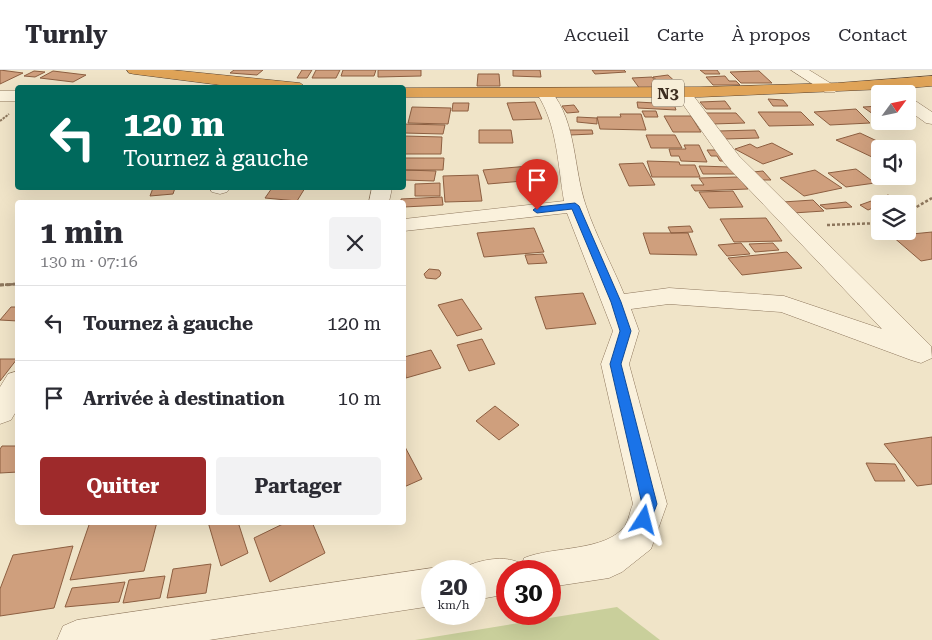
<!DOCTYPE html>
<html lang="fr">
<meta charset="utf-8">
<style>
body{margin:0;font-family:"Roboto Serif",serif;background:#f2f2f3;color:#2b2b33;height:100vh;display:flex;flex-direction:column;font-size:19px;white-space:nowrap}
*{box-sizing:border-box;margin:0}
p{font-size:16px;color:#7c7c81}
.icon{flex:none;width:28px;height:28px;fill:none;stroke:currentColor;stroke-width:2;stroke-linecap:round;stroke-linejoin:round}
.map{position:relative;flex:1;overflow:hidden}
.drawer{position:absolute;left:15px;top:130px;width:391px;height:325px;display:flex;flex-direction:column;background:#fff;border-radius:5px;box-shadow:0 5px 20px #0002}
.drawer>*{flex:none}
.top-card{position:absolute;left:15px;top:15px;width:391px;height:105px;border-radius:5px;box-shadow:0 5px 20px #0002;background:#00695c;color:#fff;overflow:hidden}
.needle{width:32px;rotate:57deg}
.controls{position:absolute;left:871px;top:15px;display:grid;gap:10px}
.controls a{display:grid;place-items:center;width:45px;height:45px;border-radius:5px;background:#fff;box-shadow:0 5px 20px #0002;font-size:25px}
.speed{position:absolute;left:421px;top:490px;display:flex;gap:10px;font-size:25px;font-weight:700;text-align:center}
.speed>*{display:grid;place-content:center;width:65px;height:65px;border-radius:50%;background:#fff;box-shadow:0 5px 20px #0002;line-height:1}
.speed small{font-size:12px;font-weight:400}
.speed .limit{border:8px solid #d22;background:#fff;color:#111}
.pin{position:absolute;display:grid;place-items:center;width:42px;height:42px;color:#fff;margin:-51px -21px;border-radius:50% 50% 50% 0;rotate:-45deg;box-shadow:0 0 5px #0007}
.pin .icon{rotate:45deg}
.me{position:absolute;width:55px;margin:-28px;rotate:9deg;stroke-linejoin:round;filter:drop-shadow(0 0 4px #0008)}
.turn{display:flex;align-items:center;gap:18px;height:105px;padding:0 25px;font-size:22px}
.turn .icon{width:65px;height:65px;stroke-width:2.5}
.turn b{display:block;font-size:35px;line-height:42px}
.round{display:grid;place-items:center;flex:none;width:52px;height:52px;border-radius:5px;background:#f2f2f3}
.overview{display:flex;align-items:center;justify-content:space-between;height:85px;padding:0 25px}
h1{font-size:30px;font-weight:700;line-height:38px}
.primary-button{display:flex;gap:10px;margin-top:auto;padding:10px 25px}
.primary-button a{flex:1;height:58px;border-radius:5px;background:#9e2a2b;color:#fff;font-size:20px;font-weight:700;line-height:58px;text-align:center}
.primary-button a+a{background:#f2f2f3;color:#2b2b33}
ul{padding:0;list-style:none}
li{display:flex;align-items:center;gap:15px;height:75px;padding:0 25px;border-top:1px solid #e1e1e2}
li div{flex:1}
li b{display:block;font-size:19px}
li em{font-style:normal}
header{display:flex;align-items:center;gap:30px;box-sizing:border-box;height:70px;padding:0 25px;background:#fff;border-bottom:1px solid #e1e1e2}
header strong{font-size:24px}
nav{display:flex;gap:28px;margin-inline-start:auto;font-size:18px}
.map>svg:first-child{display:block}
.green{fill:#c9cf9b}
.building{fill:#cf9f7d;stroke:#8d5f41}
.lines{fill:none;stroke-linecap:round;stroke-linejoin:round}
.minor-casing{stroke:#8d765c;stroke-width:1}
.highway-casing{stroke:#5b4430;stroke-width:1}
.path-far2{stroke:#8d765c;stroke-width:2;stroke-dasharray:2.5 1;stroke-linecap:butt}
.path-far1{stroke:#8d765c;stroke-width:2.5;stroke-dasharray:3 2;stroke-linecap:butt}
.path{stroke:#8d765c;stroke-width:3;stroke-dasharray:4 2.5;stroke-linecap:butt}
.minor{fill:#faf1dc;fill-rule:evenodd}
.highway{fill:#e0a458;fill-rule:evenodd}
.route{fill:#1a73e8;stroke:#114b97}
.labels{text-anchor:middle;stroke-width:4.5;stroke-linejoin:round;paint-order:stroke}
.shield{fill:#f7eed8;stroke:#756857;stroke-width:1}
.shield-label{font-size:16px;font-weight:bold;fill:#3d2e20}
</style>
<header>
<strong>Turnly</strong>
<nav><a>Accueil</a><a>Carte</a><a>À propos</a><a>Contact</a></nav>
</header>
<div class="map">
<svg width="932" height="570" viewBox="0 0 932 570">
<rect width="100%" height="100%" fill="#f0e4c8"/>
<path class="green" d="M617,537l43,33h-245z"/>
<path class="building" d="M0,0l23,3 -23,11z
M234,0h29l-6,5 -27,-2z
M302,0h10l-5,8h-10z
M316,0h24l-4,8h-24z
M343,0h33l-2,6h-33z
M378,0h43v6l-43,1z
M513,0h27l1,7 -28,-1z
M592,0h32l2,2 -31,2z
M700,0h17l3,4h-15z
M34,1l11,1 -10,5 -11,-1z
M53,1l33,4 -13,7 -33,-4z
M759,1l13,12h-31l-11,-11z
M478,4h21l1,12h-23z
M668,5l12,11 -15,1 -12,-10z
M725,6l4,5h7l4,4h-27l-7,-8z
M652,7l9,11 -21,1 -8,-11z
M768,29l15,1 5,6h-15z
M725,31l6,8h-25l-6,-7z
M535,32l7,17 -29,1 -6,-17z
M637,32l37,2 2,6 -38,-2z
M453,33h16l-1,8h-16z
M574,35l5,7 -12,1 -5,-7z
M880,36v13l-17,-12z
M412,37l39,1 -3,16 -40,-1z
M856,39l14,14 -40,2 -16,-13z
M642,41h14l2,6h-13z
M758,42h43l13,13 -45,1z
M705,43h31l9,10 -33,1z
M620,44h21l5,16 -46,-1 -3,-12h24z
M664,46h27l10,16h-28z
M577,47l20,1v6l-20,-2z
M404,54l41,1 -2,9 -39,-1z
M479,60h32l2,13h-34z
M568,60h24l1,4 -23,1z
M755,60l4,8 -34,1 -7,-8z
M860,63l34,16h-14v5l-8,3 -36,-17z
M646,65h29l7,13h-31z
M404,66l38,1 -1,17h-37z
M772,73l21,11 -30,10 -28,-15 15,-5 7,4z
M684,75h15l8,17 -26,-1 -2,-5h-8l-2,-7h17z
M707,80h12l7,11h-6l-3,-5h-6z
M405,88h39l-1,12h-39z
M647,91l32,1 1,3h15l5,12h-48z
M643,93l12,22 -26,1 -10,-22z
M529,96l6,14 -47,4 -5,-14z
M699,96l31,1 5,7h-32z
M856,99l19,14 -29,4 -18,-14z
M405,100l31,1 -2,10 -30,-1z
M815,100l27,18 -38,8 -24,-18z
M763,101l8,9h-10l-8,-8z
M478,105l4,26 -37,1 -2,-26z
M738,107l10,12 -53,2 -4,-6h13l-5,-7z
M440,113v13h-25v-12z
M153,118h22l-2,6 -23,2z
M272,118h33l-8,13 -32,-3z
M733,121l10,16 -34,1 -10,-16z
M888,125l8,4 -16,5v1l-12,5 -8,-5z
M442,127l1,8 -39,2v-5h-3v-3z
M813,130l11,11 -31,2 -10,-11z
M846,132l6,5 -26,2 -6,-4z
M766,148l16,23 -48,1 -14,-23z
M690,156l3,6 -22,1 -3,-6z
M534,158l10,24 -60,5 -7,-24z
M932,162v27l-11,2 -29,-25z
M643,163h45l9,22 -47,-1z
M741,173l9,11 -23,2 -9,-11z
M773,173l6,7 -24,2 -6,-8z
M787,182l15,16 -60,7 -14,-17z
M543,184l4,9 -19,1 -3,-9z
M429,199l10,1 2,3 -1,3 -4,3 -10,-1 -2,-4z
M583,223l13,31 -50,5 -11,-32z
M462,229l20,30 -25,7 -19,-31z
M11,237h7v14l-18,-1z
M482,269l13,25 -26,7 -12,-26z
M431,280l10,18 -35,10 -2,-21z
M0,289h17l-17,22z
M495,336l24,19 -20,15 -23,-19z
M932,367v47l-15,2 -33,-42z
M404,375l18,34 -18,8z
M2,376h16v26l-18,1v-24z
M866,393l29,1 10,17h-30z
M90,452h67l-13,49 -74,9z
M208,452h30l10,31 -27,13z
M287,452h25l13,31 -55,29 -16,-44z
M73,476l-19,62 -54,8v-27l13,-34z
M211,494l-5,29 -39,5 6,-29z
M165,506l-5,22 -37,5 6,-23z
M125,512l-6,20 -54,5 7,-19z"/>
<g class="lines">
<defs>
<path id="minor" d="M791,0h18l26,16 3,3 -3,3h-10z
M877,11l5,2 15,11 -17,1 -11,-9 3,-3z
M683,18l6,2 50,66 192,190 1,12 -11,5 -10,-3 -130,-48 -112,-8 -38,5 8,22 -10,33 38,140 -16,45 -29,23 -13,6 -59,9v-16h-42v23l-33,6v-29h-15l2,-3c18,-8 42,-14 60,-4l2,-6c29,-12 81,-6 101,-32 4,-6 5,-16 8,-22l-32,-140 12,-33 -46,-118 -163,18v-12l160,-18c-6,-35 -7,-78 -27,-107l2,-3h12c26,32 22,77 35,115 10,30 26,59 38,88l45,-6 115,8 98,33 -157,-165 -50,-71 2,-3z
M0,21h18v10h-18z
M908,28l6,2 18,12v12l-6,-1 -18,-13z
M209,118h21l-3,4 -7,2 -8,-2z
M372,118h20l-3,14h-20z
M18,301v37l-7,12 -11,4v-37l8,-13z
M432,498l7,3h-7v35l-223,34h-152l6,-14 14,-6z"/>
<path id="highway" d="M127,0h45l128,13 7,5h-63l-110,-14 -5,-1z
M932,6v10l-24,2 -208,9h-296l-1,-9 297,-1 137,-4z"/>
</defs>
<use href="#minor" class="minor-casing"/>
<use href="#highway" class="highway-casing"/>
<path class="path-far2" d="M0,51l9,-7"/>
<path class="path-far1" d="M908,142l24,-14
M827,155l53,-2
M0,215l18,-1"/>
<path class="path" d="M0,215l18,-1"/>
<use href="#minor" class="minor"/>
<use href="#highway" class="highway"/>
</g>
<path class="route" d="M575,133l4,3 42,96 10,29 -10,33 36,140 -8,21 -5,2 -5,-2 -2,-5 5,-16 -32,-140 10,-33 -9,-29 -39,-93 -35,4 -4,-3 4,-3z"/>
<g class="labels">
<rect class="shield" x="652" y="9.5" width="32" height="27" rx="4"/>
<g class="shield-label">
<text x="668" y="29">N3</text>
</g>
</g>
</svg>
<div class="controls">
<a><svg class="needle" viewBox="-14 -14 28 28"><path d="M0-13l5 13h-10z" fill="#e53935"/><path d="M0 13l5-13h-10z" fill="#7c7c81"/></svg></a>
<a><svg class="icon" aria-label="sound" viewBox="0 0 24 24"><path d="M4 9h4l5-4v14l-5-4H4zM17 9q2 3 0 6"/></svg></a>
<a><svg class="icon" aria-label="layers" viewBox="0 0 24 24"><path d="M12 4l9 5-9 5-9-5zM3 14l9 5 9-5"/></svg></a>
</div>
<div class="speed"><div>20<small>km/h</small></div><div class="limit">30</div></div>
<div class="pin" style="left:537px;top:140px;background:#d93025"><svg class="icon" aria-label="arrive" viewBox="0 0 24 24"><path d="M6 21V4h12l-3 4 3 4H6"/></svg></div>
<svg class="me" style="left:644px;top:450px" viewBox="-20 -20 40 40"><path d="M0-17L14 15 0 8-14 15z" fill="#1a73e8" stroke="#fff" stroke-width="4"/></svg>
<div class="top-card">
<div class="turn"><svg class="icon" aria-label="left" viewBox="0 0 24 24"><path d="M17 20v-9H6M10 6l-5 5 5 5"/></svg><div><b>120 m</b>Tournez à gauche</div></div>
</div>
<section class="drawer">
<div class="overview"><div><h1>1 min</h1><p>130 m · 07:16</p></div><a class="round"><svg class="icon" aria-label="close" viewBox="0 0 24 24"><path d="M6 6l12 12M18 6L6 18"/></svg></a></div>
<ul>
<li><svg class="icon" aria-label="left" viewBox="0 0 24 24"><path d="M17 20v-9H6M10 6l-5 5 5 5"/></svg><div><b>Tournez à gauche</b></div><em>120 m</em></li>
<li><svg class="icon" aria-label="arrive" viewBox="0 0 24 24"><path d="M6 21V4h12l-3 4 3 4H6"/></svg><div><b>Arrivée à destination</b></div><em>10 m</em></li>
</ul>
<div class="primary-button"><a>Quitter</a><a>Partager</a></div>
</section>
</div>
